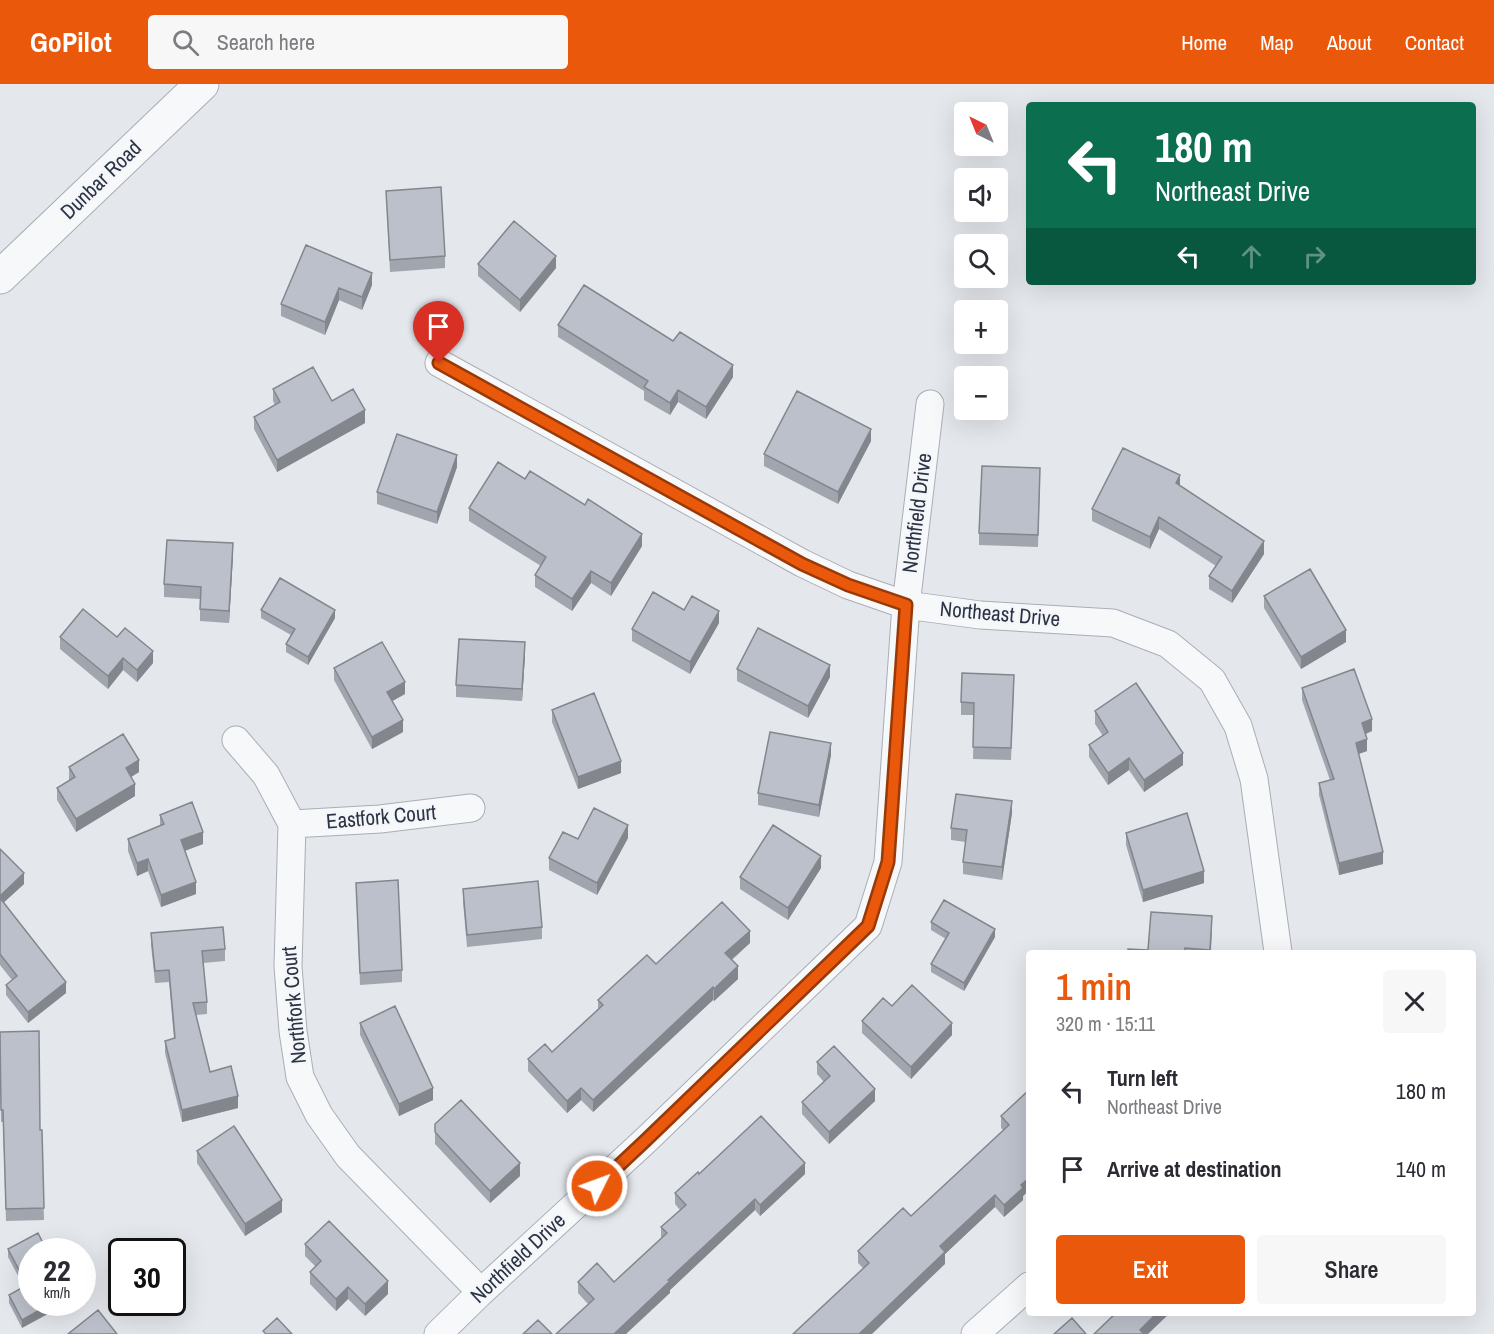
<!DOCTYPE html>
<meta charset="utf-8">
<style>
body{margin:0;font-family:"Archivo Narrow",sans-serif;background:#f7f7f7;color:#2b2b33;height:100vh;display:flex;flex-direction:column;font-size:22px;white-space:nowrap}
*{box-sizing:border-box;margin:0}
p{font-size:20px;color:#7c7c81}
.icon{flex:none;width:33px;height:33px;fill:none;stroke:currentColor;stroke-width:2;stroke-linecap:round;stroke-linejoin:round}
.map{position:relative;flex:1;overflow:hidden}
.side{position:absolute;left:1026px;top:866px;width:450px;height:366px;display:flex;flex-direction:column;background:#fff;border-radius:6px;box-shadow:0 6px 24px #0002}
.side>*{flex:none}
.guide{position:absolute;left:1026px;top:18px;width:450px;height:183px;border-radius:6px;box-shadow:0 6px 24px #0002;background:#0b6e4f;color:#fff;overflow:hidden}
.needle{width:39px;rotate:317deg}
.tools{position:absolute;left:954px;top:18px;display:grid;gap:12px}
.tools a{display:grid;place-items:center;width:54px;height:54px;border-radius:6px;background:#fff;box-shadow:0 6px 24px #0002;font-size:30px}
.speed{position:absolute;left:18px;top:1154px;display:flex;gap:12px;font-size:30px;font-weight:700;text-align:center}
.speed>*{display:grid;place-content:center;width:78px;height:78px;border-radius:50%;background:#fff;box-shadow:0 6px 24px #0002;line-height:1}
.speed small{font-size:15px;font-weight:400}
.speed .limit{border:3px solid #111;border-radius:9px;background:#fff;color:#111}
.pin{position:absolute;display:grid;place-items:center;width:51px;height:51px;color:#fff;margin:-62px -26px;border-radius:50% 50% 50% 0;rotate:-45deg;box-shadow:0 0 6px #0007}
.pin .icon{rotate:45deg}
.me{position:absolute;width:66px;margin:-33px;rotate:48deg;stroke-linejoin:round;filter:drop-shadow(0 0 4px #0008)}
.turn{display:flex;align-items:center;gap:21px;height:126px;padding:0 30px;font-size:27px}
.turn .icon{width:78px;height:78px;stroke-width:2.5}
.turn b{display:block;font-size:42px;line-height:51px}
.lanes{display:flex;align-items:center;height:57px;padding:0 30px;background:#0003;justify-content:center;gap:30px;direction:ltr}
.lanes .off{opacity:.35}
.round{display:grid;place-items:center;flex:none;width:63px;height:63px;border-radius:6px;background:#f7f7f7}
.headline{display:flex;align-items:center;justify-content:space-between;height:102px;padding:0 30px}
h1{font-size:36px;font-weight:600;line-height:45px;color:#ea580c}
.primary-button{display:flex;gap:12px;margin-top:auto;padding:12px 30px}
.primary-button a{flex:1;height:69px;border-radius:6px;background:#ea580c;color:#fff;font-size:24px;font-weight:600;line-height:69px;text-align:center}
.primary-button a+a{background:#f7f7f7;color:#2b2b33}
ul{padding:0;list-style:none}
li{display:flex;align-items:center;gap:18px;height:78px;padding:0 30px}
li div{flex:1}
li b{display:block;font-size:22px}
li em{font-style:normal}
header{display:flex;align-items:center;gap:36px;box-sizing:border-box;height:84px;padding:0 30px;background:#ea580c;color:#fff}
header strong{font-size:28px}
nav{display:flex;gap:33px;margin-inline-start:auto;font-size:21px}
.search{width:420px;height:54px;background:#f7f7f7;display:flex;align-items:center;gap:15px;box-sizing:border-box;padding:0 21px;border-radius:6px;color:#7c7c81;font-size:22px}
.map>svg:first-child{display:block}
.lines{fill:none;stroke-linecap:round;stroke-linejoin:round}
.minor-casing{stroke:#a9aeb7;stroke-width:29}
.tertiary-casing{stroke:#a9aeb7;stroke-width:35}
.minor{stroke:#f7f8fa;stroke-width:27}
.tertiary{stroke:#f7f8fa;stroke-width:33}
.wall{fill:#a1a5ae}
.shaded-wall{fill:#83868d}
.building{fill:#bbc0ca;stroke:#83868d;stroke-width:1.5}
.route-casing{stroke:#983908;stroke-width:15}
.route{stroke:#ea580c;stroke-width:10}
.labels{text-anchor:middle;stroke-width:4.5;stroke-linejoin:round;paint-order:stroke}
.street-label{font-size:21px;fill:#2b3445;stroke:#f4f6f9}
</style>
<header>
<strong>GoPilot</strong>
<div class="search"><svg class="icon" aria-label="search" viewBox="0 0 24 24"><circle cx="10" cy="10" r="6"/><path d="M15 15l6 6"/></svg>Search here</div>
<nav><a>Home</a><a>Map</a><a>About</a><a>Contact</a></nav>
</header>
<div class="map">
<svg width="1494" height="1250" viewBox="0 0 1494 1250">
<rect width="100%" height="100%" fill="#e4e7ec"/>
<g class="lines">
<defs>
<path id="minor" d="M439,279l363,200 46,22 58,20 74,10 133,8 55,21 44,36 26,46 16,53 24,173
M236,656l30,35 26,49 -4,142 5,65 7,46 19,38 29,41 133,136
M292,740l88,-5 91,-11
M438,1250l43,-42 165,-152 222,-214 20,-64 18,-257 24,-201
M975,1250l54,-48"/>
<path id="tertiary" d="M0,193l202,-193"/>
</defs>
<use href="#minor" class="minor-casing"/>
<use href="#tertiary" class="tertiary-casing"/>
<use href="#minor" class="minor"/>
<use href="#tertiary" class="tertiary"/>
</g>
<path class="wall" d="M386,107l59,65v12l-55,4z
M306,161l66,40 -10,25 -23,-10 -14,35 -44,-19v-12z
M478,180l78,4 -36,44 -42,-36z
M558,241l115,16 60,36 -27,42 -28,-17 -8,13 -26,-15v-9l-86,-54z
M273,305l59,12 33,22 -88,49 -23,-43v-12l21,-12 -2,-4z
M871,357l-33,63 -74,-38v-12z
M457,383l-20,57 -60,-20v-12z
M525,395l117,67 -31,50 -20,-13 -19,28 -37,-24v-12l6,-9 -72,-45v-13z
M1040,396l-2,67 -59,-2v-12z
M1180,402l84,68 -32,49 -23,-14v-13l7,-10 -57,-37 -9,20 -58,-28v-12z
M233,471l-4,68 -29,-2v-22l-36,-2v-13z
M1264,512l82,46 -45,27 -37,-61z
M261,526l74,8 -27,47 -22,-13v-8l5,-9 -30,-17z
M684,526l35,13 -29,51 -58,-33v-12z
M60,553h57l36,26 -16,19 -14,-12 -15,19 -48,-40z
M525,571l-3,46 -66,-4v-12z
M334,584l71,26 -13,7 11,31 -31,17 -38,-69z
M737,585l93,8 -22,41 -71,-37z
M1014,603l-3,73 -38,-1 1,-44h-13v-13z
M1302,604l70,43 -6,3 1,17 -9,3 25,110 -44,11 -20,-80v-12l11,-3 -28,-80z
M552,626l69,63 -43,16 -26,-67z
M1095,627l88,54 -39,27 -15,-22 -21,15 -19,-28v-12l14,-9 -8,-12z
M831,671l-12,62 -61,-12v-12z
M69,683l70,5 -8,5 4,19 -59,36 -19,-32v-12l12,-7z
M1012,729l-10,67 -39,-6v-12l3,-20 -15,-2v-12z
M160,731l43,29 -18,7 11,43 -35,13 -13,-36 -11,5 -9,-25v-12l32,-13z
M1126,749l78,50 -61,19 -17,-57z
M628,754l-31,57 -48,-25v-12l29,-19z
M0,765l24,35 -20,18 62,91 -38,30 -22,-28v-10l6,-5 -12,-15z
M821,784l-33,52 -48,-31v-12z
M356,799l46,87v12l-42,3z
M463,805l79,38v12l-75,8 -4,-45z
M931,838l64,15 -31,54 -33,-19v-8l15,-25 -15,-9z
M1212,844l-1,24h-83l20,-2z
M151,849l74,16v12l-22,2 4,39v12l-11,1 14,57 28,36 -56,14 -17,-69v-12l9,-2 -5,-57 -14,1 -4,-38z
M750,859l-18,17 6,19 -24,22 -1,-1 -120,112 -12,-12 -14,13 -39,-42v-12l24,-7 46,-43v-9l58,-36z
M892,922l60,29 -41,44 -49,-46v-12z
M360,939l73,77 -34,16 -39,-81z
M0,948l40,98h2l2,90 -38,1 -3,-99h-2z
M817,978l58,39 -46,43 -27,-30v-12l22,-20 -7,-8z
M1029,1006v100l-6,6v4l-19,17 -9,-10 -50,47v10l-82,4 -5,-5v-12l53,-35 92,-86 -2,-2v-12z
M435,1040l85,52 -30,27 -55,-59z
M197,1067l85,61 -37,24 -48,-73z
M699,1090h106l-45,42 -5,-6 -85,80v3l-82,11 -10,-11v-11h36l47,-44v-11l19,-17 -5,-6v-11z
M38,1149l-16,95 -13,-25v-8l15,-8 -16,-30v-8z
M305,1160l83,50 -23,22 -17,-17 -12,12 -26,-27v-12l6,-5 -11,-11z"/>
<path class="shaded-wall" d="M556,172v12l-36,44v-12z
M372,189v12l-10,25v-13z
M339,204v12l-14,35v-13z
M733,281v12l-27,42v-12z
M678,306v12l-8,13v-12z
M365,326v13l-88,49v-12z
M871,345v12l-33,63v-12z
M457,371v12l-20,57v-12z
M1180,391v12l-4,-4z
M1159,433v12l-9,20v-12z
M642,450v12l-31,50v-13z
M1264,457v13l-32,49v-12z
M233,459v12l-4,68v-12z
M591,487v12l-19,28v-12z
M335,526v8l-27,47v-8z
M719,527v12l-29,51v-12z
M1346,546v12l-45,27v-12z
M525,558v13l-3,46v-12z
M153,567v12l-16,19v-12z
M123,574v12l-15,19v-13z
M830,581v12l-22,41v-12z
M405,598v12l-18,10v-12z
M1372,635v12l-10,4v-12z
M403,636v12l-31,17v-12z
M1367,655v12l-11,4v-12z
M831,659v12l-12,62v-12z
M1183,669v12l-39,27v-12z
M1129,674v12l-21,15v-12z
M139,676v12l-13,8v-12z
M621,677v12l-43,16v-12z
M135,700v12l-59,36v-13z
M1012,717v12l-10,67v-13z
M628,741v13l-31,57v-12z
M203,748v12l-22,8v-12z
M1383,768v12l-44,11v-12z
M821,772v12l-33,52v-12z
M148,775v12l-11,5v-13z
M1204,787v12l-61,19v-12z
M24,789v11l-24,22v-10z
M196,798v12l-35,13v-12z
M1212,832v12l-2,24v-2z
M995,845v8l-31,54v-8z
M750,847v12l-25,22v-12z
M738,882v13l-24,22v-12z
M66,898v11l-38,30v-11z
M713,903v13l-120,112v-12z
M952,939v12l-41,44v-12z
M433,1004v12l-34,16v-12z
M581,1004v12l-14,13v-12z
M875,1005v12l-46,43v-12z
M238,1012v12l-56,14v-12z
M520,1079v13l-30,27v-12z
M805,1079v11l-45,42v-11z
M1029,1094v12l-6,6v4l-19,17v-12l17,-20z
M995,1111v12l-50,47v10l-73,70h-13l81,-88z
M755,1115v11l-85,80v3l-44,41h-12l54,-54z
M282,1116v12l-37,24v-12z
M388,1197v13l-23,22v-12z
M348,1203v12l-12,12v-12z
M54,1218h16l-48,26v-8z
M1158,1228h13l-23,22h-8v-4z"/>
<path class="building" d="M441,103l4,69 -55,4 -4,-69z
M514,137l42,35 -36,44 -42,-36z
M306,161l66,28 -10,24 -23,-9 -14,34 -44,-18z
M584,201l89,56 7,-9 53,33 -27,42 -28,-17 -8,13 -26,-16 4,-6 -90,-56z
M313,283l19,34 21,-12 12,21 -88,50 -23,-43 26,-15 -7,-13z
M797,307l74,38 -33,63 -74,-38z
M397,350l60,21 -20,57 -60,-20z
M1123,364l57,27 -4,8 88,58 -32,50 -23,-15 13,-19 -63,-40 -9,20 -58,-28z
M498,378l27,17 5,-8 55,34 3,-6 54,35 -31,49 -20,-12 -19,28 -37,-24 11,-18 -77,-49z
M982,382l58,2 -2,67 -59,-2z
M167,456l66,3 -4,68 -29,-2 1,-22 -37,-3z
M1310,485l36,61 -45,27 -37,-61z
M280,494l55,32 -27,47 -22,-13 9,-15 -34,-19z
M653,508l31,18 8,-14 27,15 -29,51 -58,-33z
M83,525l34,28 8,-9 28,23 -16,19 -14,-12 -15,18 -48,-39z
M758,544l72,37 -22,41 -71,-37z
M459,555l66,3 -3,47 -66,-4z
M382,558l23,40 -18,10 16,28 -31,17 -38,-69z
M1354,585l18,50 -10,4 5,16 -11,4 27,109 -44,11 -20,-80 15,-4 -32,-91z
M962,589l52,2 -3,73 -38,-1 1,-44 -13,-1z
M1136,599l47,70 -39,27 -15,-22 -21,15 -19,-28 19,-13 -13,-21z
M594,609l27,68 -43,16 -26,-67z
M770,648l61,11 -12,62 -61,-12z
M123,650l16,26 -13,8 9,16 -59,35 -19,-31 18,-11 -6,-10z
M956,710l56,7 -10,66 -39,-5 4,-32 -16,-2z
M192,718l11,30 -22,8 15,42 -35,13 -13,-36 -11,4 -9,-24 36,-15 -4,-9z
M594,724l34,17 -31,58 -48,-25 14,-26 15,7z
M1187,729l17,58 -61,19 -17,-57z
M773,741l48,31 -33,52 -48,-31z
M0,765l24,24 -24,23z
M398,796l4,90 -42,3 -4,-90z
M538,797l4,46 -75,8 -4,-46z
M0,814l66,84 -38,30 -22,-27 11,-9 -17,-22z
M944,816l51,29 -31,54 -33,-19 18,-31 -18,-11z
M722,818l28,29 -25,22 13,13 -24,23 -1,-2 -120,113 -12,-12 -14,13 -39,-42 17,-15 7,8 51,-47 -5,-5 49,-45 9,9z
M1151,828l61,4 -2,34 -25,-2 -1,4h-56v-3l20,1z
M223,843l2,22 -23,2 5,51 -14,1 17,69 21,-6 7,30 -56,14 -17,-69 10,-3 -6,-68 -14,1 -4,-38z
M912,901l40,38 -41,44 -49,-46 21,-23 9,8z
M395,922l38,82 -34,16 -39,-81z
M39,947l1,99h2l2,78 -38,1 -3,-99h-2l-1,-78z
M834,962l41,43 -46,43 -27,-30 28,-26 -13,-14z
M1029,1006v88l-8,7 2,3 -19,17 -9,-10 -55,51 5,6 -86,82h-66l76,-71 -11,-12 45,-43 8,8 98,-91 -8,-9z
M461,1016l59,63 -30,28 -55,-59v-8z
M761,1032l44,47 -45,42 -5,-6 -87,81 2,1 -56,53h-58l38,-35 -16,-17 19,-19 17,19 53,-49 -6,-6 25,-22 -11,-12 23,-21 1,2z
M234,1042l48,74 -37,24 -48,-73z
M329,1137l59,60 -23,23 -17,-17 -12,12 -26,-27 11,-11 -16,-17z
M38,1149l9,18h-15v51h22l-32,18 -13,-25 18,-10 -19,-36z
M98,1226l19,24h-49z
M1117,1228h41l-18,18 4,4h-50z
M277,1234l15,16h-26l-3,-3z
M1072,1234l14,16h-32z
M538,1236l14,14h-29z"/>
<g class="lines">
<defs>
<path id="route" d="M439,279l363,201 46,21 58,20 -18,257 -20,64 -222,214 -49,46"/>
</defs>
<use href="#route" class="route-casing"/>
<use href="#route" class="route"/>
</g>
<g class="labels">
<g class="street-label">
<text transform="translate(101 96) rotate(-44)" y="7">Dunbar Road</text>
<text transform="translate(917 429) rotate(-83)" y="7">Northfield Drive</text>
<text transform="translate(1000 530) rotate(5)" y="7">Northeast Drive</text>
<text transform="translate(381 733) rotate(-5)" y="7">Eastfork Court</text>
<text transform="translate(294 921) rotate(-95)" y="7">Northfork Court</text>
<text transform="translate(518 1174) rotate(-43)" y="7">Northfield Drive</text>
</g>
</g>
</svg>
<div class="tools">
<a><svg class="needle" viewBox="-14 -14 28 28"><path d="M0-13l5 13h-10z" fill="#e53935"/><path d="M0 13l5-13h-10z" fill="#7c7c81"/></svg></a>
<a><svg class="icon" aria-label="sound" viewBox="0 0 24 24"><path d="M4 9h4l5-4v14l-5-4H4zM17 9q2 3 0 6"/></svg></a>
<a><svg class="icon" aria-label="search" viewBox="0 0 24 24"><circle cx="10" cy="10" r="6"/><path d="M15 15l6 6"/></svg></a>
<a>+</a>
<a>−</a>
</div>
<div class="speed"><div>22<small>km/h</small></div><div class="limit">30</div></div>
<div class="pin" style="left:439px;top:279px;background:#d93025"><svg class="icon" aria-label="arrive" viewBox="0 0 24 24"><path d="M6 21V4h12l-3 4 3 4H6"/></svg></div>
<svg class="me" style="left:597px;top:1102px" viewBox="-20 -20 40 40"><circle r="17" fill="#ea580c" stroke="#fff" stroke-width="3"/><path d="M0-11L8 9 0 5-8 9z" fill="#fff"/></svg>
<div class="guide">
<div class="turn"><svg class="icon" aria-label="left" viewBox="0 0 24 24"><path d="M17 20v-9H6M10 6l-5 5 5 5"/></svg><div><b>180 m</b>Northeast Drive</div></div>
<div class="lanes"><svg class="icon" aria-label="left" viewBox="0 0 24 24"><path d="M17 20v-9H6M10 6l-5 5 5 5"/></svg><svg class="icon off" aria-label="ahead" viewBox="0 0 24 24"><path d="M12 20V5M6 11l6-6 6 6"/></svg><svg class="icon off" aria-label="right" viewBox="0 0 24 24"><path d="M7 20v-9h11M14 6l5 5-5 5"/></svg></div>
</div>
<section class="side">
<div class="headline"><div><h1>1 min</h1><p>320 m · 15:11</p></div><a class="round"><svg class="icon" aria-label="close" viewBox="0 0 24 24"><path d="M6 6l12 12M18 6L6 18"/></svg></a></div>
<ul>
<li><svg class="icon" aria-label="left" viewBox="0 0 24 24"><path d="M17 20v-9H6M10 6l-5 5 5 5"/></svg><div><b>Turn left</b><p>Northeast Drive</p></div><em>180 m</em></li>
<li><svg class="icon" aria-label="arrive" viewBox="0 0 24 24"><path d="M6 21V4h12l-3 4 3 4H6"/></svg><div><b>Arrive at destination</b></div><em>140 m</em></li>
</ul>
<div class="primary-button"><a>Exit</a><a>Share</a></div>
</section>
</div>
